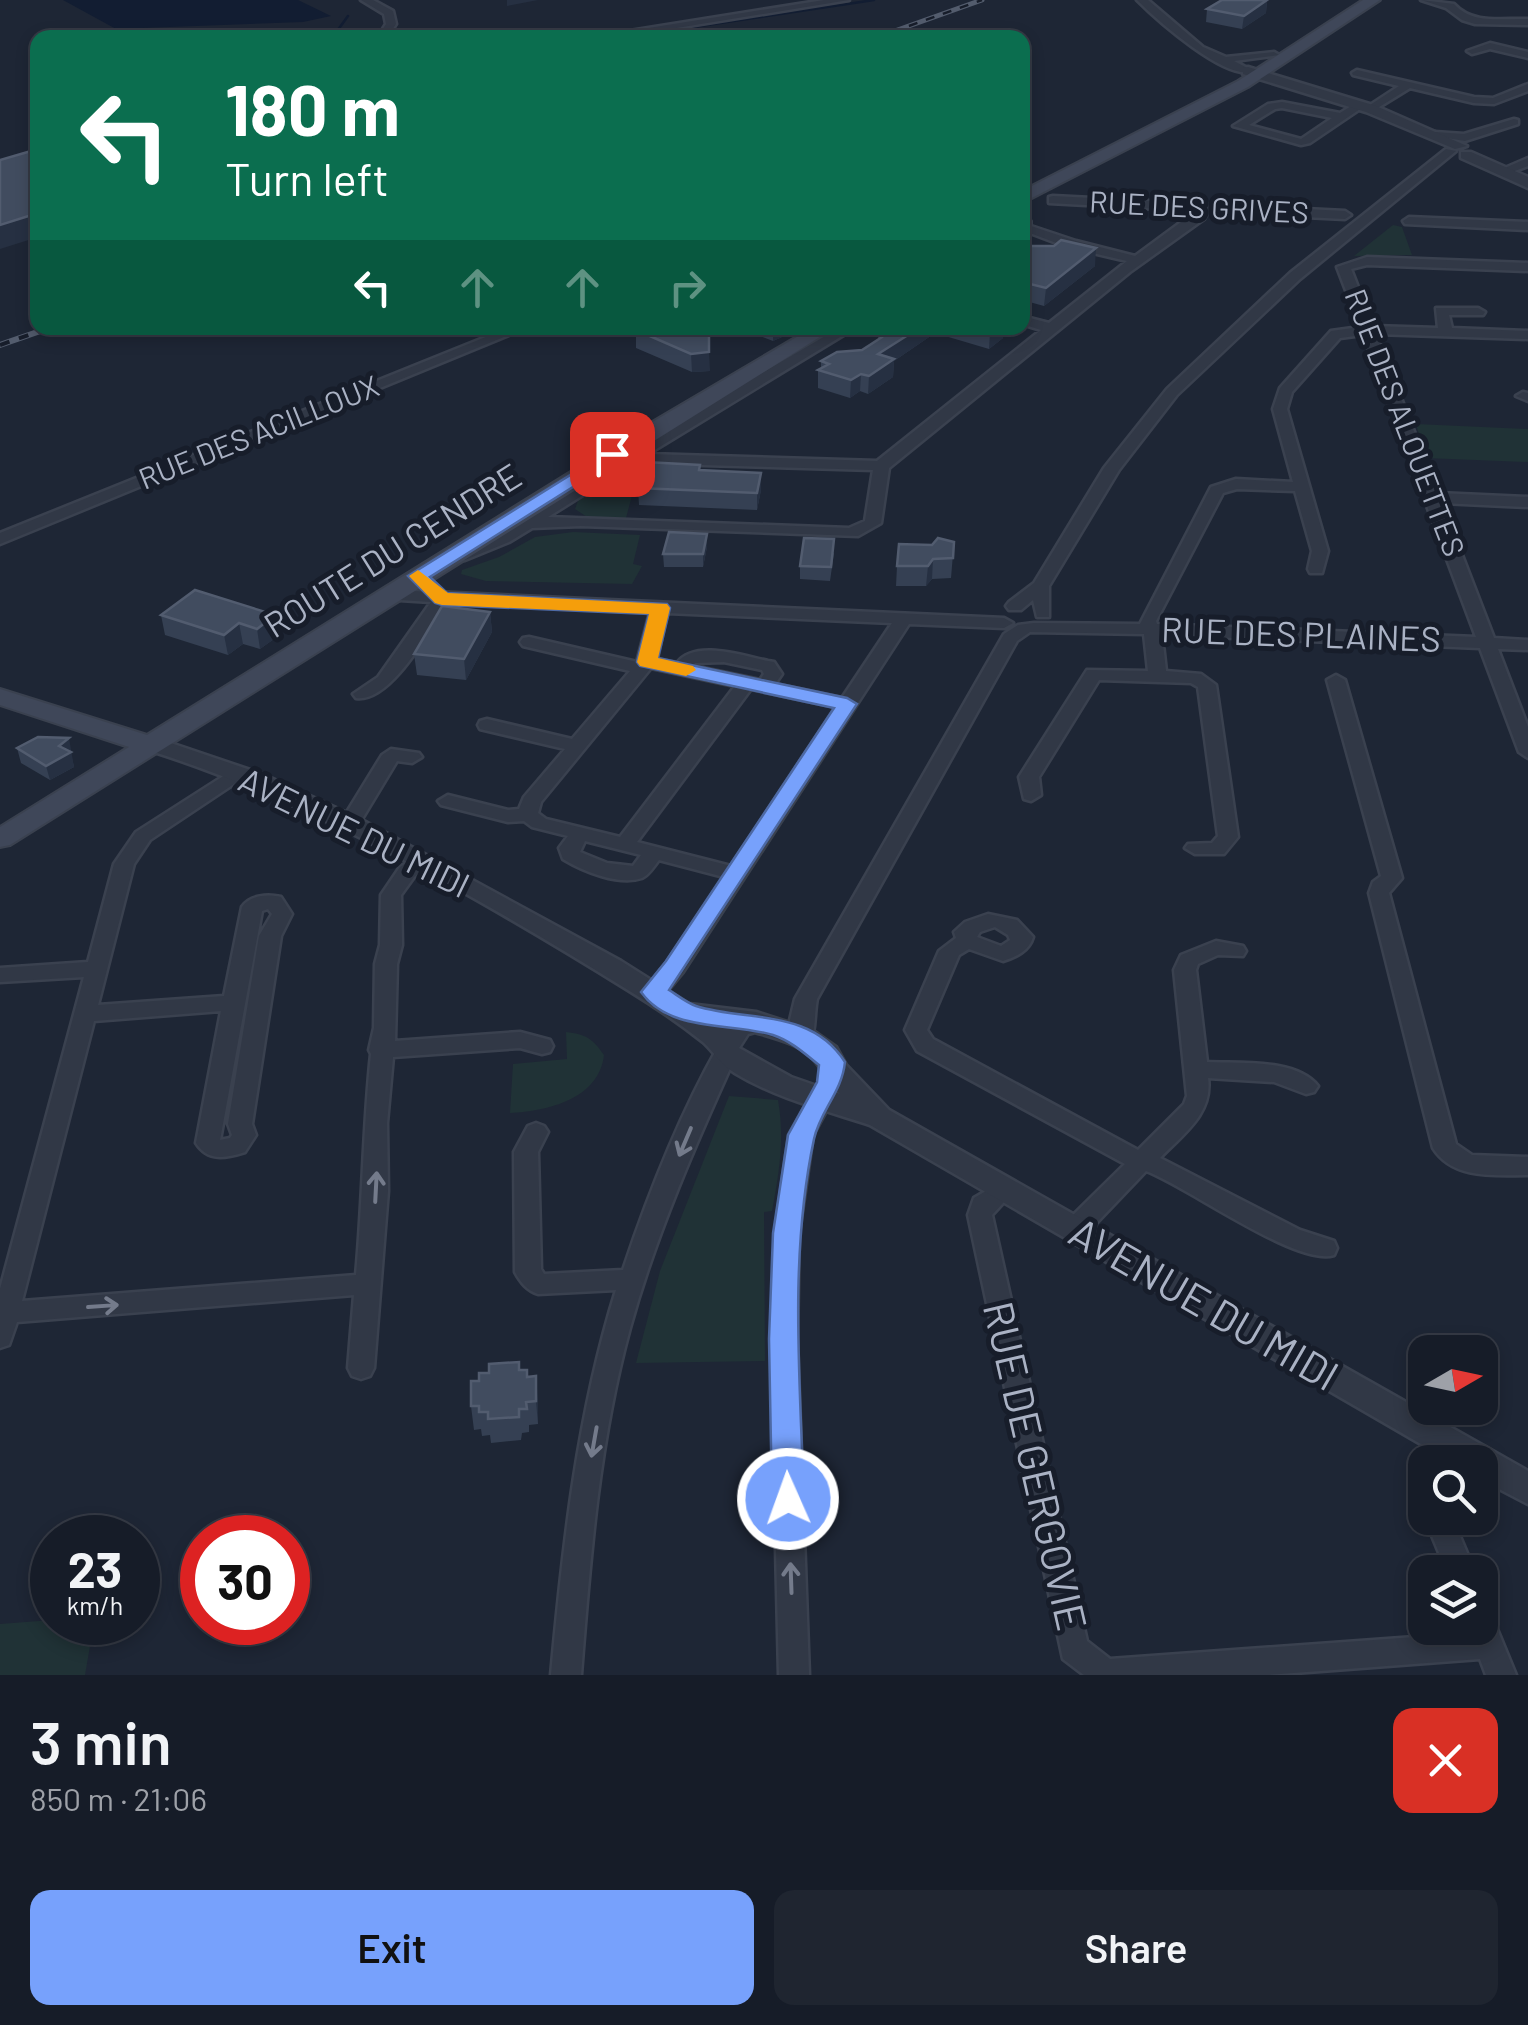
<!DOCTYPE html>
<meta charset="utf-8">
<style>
body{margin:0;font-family:Barlow,sans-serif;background:#1f2530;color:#f1f3f6;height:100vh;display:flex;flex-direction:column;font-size:38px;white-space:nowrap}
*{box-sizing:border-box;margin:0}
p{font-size:32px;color:#9ea1a8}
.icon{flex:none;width:55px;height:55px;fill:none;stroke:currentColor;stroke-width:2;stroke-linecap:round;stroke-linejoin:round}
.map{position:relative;height:1675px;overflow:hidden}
.drawer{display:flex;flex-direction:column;background:#161c28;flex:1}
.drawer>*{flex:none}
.guide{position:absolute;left:30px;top:30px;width:1000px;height:305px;border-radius:20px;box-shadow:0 5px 15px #0003,0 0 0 2px #353a45;background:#0b6e4f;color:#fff;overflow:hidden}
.needle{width:65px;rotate:81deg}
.fabs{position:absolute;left:1408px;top:1335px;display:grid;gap:20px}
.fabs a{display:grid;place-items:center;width:90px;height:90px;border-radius:20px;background:#161c28;box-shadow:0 5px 15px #0003,0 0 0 2px #353a45;font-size:50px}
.speed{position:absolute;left:30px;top:1515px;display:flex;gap:20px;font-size:50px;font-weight:700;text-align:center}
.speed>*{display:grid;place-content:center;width:130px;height:130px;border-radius:50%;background:#161c28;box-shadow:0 5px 15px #0003,0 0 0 2px #353a45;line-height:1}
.speed small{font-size:25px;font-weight:400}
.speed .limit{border:15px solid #d22;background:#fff;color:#111}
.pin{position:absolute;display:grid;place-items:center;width:85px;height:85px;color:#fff;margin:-42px;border-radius:20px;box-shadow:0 5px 15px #0006}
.me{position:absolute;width:110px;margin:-55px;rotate:358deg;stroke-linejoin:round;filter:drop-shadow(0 0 8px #0008)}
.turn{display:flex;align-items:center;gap:35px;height:210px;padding:0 30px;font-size:45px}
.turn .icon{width:130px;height:130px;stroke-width:2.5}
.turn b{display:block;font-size:70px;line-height:85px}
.lanes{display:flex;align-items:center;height:95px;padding:0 30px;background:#0003;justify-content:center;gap:50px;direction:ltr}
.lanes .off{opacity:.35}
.round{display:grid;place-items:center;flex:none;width:105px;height:105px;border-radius:20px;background:#1f2530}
.head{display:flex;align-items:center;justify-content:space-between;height:170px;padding:0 30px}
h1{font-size:60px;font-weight:600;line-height:75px}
.action{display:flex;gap:20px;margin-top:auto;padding:20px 30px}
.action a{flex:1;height:115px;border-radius:20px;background:#77a1fc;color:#111;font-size:40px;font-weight:600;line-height:115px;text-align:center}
.action a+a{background:#1f2530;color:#f1f3f6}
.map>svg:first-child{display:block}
.green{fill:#203236}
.water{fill:#121d32}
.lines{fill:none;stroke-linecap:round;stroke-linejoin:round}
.stream{stroke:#121d32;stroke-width:2.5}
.minor-casing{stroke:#3a414f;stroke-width:5}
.tertiary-casing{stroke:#3a414f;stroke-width:5}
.secondary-casing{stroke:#3a414f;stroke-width:4}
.minor{fill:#313846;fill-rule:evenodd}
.tertiary{fill:#313846;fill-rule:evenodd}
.secondary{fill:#3f4759;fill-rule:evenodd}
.rail-far1-casing{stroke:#535c6d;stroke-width:5}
.rail-casing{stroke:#535c6d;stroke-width:6}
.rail-far1{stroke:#171d2a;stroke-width:2.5;stroke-dasharray:9;stroke-linecap:butt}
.rail{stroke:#171d2a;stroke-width:4;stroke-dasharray:10;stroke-linecap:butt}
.wall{fill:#354053}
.shaded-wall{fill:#263042}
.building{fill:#414c5f;stroke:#525c6f;stroke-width:2.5}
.oneway{stroke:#747b8b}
.route{fill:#77a1fc;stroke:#4d69a4;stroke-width:2.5}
.slow{fill:#f59e0b}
.labels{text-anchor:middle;stroke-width:10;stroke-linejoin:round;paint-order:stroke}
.far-street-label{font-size:30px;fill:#aab2c4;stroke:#171d2a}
.street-label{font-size:35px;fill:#aab2c4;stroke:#171d2a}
.near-street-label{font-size:42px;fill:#aab2c4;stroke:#171d2a}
</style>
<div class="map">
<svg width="1528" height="1675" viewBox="0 0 1528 1675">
<rect width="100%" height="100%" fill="#1e2635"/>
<path class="green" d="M1393,225l9,2 10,28 -58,1z
M1416,424l112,5v33l-102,-4z
M641,462l-15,56 -39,-1 -12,-8 4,-11 49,-32z
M573,532l67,3 -7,29 9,2 -10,18 -146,-3 -25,-7 1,-4 37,-13 36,-20z
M566,1032c20,2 27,7 38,23 -5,44 -56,56 -94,58l3,-49 54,-5z
M729,1096l49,4c7,39 1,73 -6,111l-8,1 1,149 -129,2 24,-92z
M52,1620l42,3 -9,52h-85v-51z"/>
<path class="water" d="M63,0h235l33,16 -28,6 -187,7z"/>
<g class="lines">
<path class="stream" d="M332,38l16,-22
M620,38l254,-38"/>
<defs>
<path id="minor" d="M361,0h12l20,11 3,13 -9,14h-10l9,-14 -2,-10z
M824,0h25l-234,38h-29z
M1137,0h11l55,47 23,10 48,-5 5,3 -45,6 19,10c-26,11 -96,-51 -116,-71z
M1421,0l33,4c19,21 48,14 74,15v6l-53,-1 -13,-4 -16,-12z
M1490,43l38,9v6l-38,-9 -18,5 -5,-3z
M1357,70l117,27 19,1 35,-14v7l-34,13 -20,-1 -64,-15 -39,24 -6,-3 2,-2 32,-21 -46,-11 -1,-2z
M1282,102l58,11 16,-10 10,2 -56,38 -9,2 -68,-19 35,-22zM1282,108l50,10 -31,21 -52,-14 26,-16z
M1514,119l4,1v4l-53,17 -36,-6 6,-3 29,2z
M1446,149l10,2 -156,128 -123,116 -58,75 -70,116v31h-12l-4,-17 -12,10h-12l-3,-4 3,-4 25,-19 70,-115 63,-79 123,-116z
M1528,158v8l-24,9 -6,-4z
M1053,196l292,15 6,4 -6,4 -137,-7 -4,7 -74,53 -241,196 -8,55 -23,13 -277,-10 -49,2 -23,14 -44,18h-12l-2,-4 46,-20 179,-113 163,-95h16l-207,126 229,7 164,-131 -19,-6v-8l27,7 78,-62 -60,-14 -45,-17v-7l54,18 59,15 61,-45 -147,-8v-6zM634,463l239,7 -8,51 -16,7 -301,-11z
M1409,217l119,5v8l-123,-6 -2,-3z
M1367,257l161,6v8l-161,-6 -16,4 22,57 65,2 -2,-20h42l7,4 -2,3h-34l3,13 76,3v8l-152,-5 62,159 90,4v10l-86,-4 52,135 34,2v10l-30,-1 30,78v31l-9,-6 -39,-104 -318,-13 4,36 35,3 15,11 22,152 -14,17h-29l-10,-6 3,-4 24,-1 6,-7 -20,-149 -7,-4 -92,-3 -60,97 2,18 -10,6 -7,-2 -5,-22 68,-107 61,1 -4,-37 -114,-2 -13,9 -200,358c-3,13 -1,33 -7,43h-16l-4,-22 5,-21 209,-365 14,-9 16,-2 106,1 71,-137 25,-8 57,3 -20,-73 7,-21 51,-57 29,-4 -23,-60zM1363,335l113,302 -319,-13 -1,-3 67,-128 14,-4 58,2 17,60 -4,18 2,4h12l6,-22 -41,-142 5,-17 48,-54z
M508,328h18l-526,216v-11z
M1523,392l5,1v8l-12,-5z
M390,590l614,28 9,5 -9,5 -95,-4 -226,348c-11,12 -19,30 -37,25l-3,-5 24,-30 57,-85 -65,-17c-5,6 -10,15 -17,18 -23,8 -59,-7 -79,-19l-4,-11 9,-12 -36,-9 -8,-6 -16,1 -67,-17 -3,-4 10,-6 60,15 11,-1 5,-12 41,-48 -85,-20 -2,-4 2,-4 7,-2 85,20 58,-68 -107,-25 -3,-4 3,-4 6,-1 108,25 13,-50 -202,-9c-18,26 -57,100 -92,95l-3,-4 25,-17 53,-75 -47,-3 -3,-4zM667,613l225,10 -50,75 -67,-14 7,-10 -8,-12 -6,-1c-25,-5 -73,-22 -91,2l-20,-4zM724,662l38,8 2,4 -4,6 -67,-14 2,-3zM651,668l84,18 -115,151 -74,-18 -8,-6 3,-11zM751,689l85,18 -105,159 -94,-24zM585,841l56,14 -8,11 -26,-3 -27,-11z
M1336,675l9,5 57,198 -13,15 67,251 16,11 56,2v18c-33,0 -75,5 -95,-27l-64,-255 4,-11 8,-6 -54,-196z
M391,749l28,4 3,4 -10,6 -15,-2 -41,68h-14l-3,-4 43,-70z
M236,768l7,2 3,4 -3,4 -93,62 -16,24 -36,141 126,-9 18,-89c8,-12 26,-13 39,-10l11,17 -11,22 -29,188 4,11 -11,17c-19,6 -37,10 -49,-9l25,-132 -127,10 -72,280 334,-26c7,-74 7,-148 15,-221l-2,-4 5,-22 1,-64 5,-19 1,-50 19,-28 15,-9h14l3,4 -18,15 -13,18 1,50 -5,19 -2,77 125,-9 30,8 3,6 -3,6 -8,2 -22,-6 -127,9 -6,66 1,68 -14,177 -4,8 -9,3 -9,-3 -4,-8 6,-73 -337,27 -8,23 -9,3v-59l84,-312 -84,5v-14l88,-6 26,-98 22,-32zM268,909l4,5 -13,22 -31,188 4,11 -2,3 -10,2 42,-229z
M988,914l29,6 16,17c-4,14 -17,20 -30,24l-34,-12 -10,6 -32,75 6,9 205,111 46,-46 3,-8 -13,-126 7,-15 35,-14 27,5 3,5 -3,5 -25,-1 -20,9 -2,6 11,92c32,2 89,-4 111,24l-4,6 -8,2 -32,-12 -66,-4c5,36 -25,56 -48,80l140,72 34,11 3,7 -3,7c-37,12 -147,-69 -188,-84l-62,65 -9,2 -9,-2 -3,-7 3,-7 59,-58 -208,-113 -12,-21 34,-79 17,-13 -2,-6 11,-10zM995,927l13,8 2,5 -9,6 -24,-9 3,-5z
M726,1045l8,2 3,6c-41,90 -81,181 -107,275 -31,113 -40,231 -49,347h-30c12,-130 26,-260 65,-385l-78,4c-11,-4 -17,-11 -23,-22l-1,-120 14,-26 8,-3 8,3 4,6 -10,20 3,117 3,5 79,-4c25,-75 56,-154 95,-223z
M821,1090l8,2 4,6 -20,37 -14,98 -2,106 12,336h-30l-8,-336 4,-106 14,-98 24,-43z
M1003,1181l9,3 3,6 -23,25 95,426 23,18 360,-26 -2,-5h12v-20l10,4 26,63h-30l-6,-16 -212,16h-184l-21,-16 -95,-444 6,-17z
M1444,1519l10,3 21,50h-28l-17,-41 4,-9z"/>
<path id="tertiary" d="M1248,67l128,39 91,40 -12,3 -89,-37 -123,-38v-6z
M1461,152h10l57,25v11l-67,-30z
M153,737l109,37 98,45 261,142 68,43 67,8 56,18 24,17 10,18 43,45 639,361v33l-48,-25v-17h-28l-582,-337c-46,-15 -94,-27 -135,-52 -15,-9 -20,-20 -32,-31 -24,-19 -49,-36 -75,-52 -152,-94 -312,-187 -483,-241l-4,-5zM755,1032c20,6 47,12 60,29 9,11 14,23 25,33l-49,-17 -52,-29 9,-14z"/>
<path id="secondary" d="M1363,0h17l-132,87 -226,116v-12l216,-110z
M1022,216l9,5v7l-9,5z
M812,328h22l-824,517 -10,2v-20l129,-80 -129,-42v-16l147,46 485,-301z"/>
</defs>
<use href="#minor" class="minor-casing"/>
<use href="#tertiary" class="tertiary-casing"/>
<use href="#secondary" class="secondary-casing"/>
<use href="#minor" class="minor"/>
<use href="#tertiary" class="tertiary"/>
<use href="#secondary" class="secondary"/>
<defs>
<path id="rail-far1" d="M875,38l107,-38"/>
<path id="rail" d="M0,345l49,-17"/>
</defs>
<use href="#rail-far1" class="rail-far1-casing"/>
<use href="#rail" class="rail-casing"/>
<use href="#rail-far1" class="rail-far1"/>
<use href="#rail" class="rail"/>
</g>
<path class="wall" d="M1267,0l-1,13 -24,16 -36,-7 1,-13z
M1022,252l73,14 -51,40 -22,-6z
M683,328h21l-5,1 11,42 -18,1 -56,-24v-18h52z
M740,328h51v5l-18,8z
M880,328h124l-1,10 -14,11 -54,-16 -41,28 -1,16 -25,17 -8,-3 -10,7 -32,-10v-18l3,-2v-7l41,-11 16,-11v-10z
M700,465v5l61,3v17l-4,20 -118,-5 -1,-17z
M954,542l-3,36 -19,1 -6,7h-30l1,-20 35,-21z
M707,547l-4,20h-39l-1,-13z
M834,553l-4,28 -30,-2v-13z
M195,590l83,46 -18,13 -17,-5 -15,11 -63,-20 -4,-20z
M490,612l2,20 -26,48 -49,-5 -3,-21z
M17,748l56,4 -2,2 3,13 -24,13 -29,-17z
M520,1370l8,7 10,23v24l-9,1v7l-7,1 -1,7 -30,3 -1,-8 -8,1 -1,-7 -7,1 -3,-24 8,-25z"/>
<path class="shaded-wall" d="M507,0h31l-31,6z
M1267,0l-1,13 -24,16 2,-13z
M38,213v24l-38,12v-24z
M1096,248l-1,18 -51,40 2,-18z
M773,328h18v5l-18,8z
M919,328h17l-1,5 -41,28 -1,16 -25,17 1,-18 9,-22z
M995,328h9l-1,10 -14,11 1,-17z
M709,352l1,19 -18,1 -1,-18z
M861,374l-1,17 -10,7 1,-18z
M761,473v17l-4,20v-17z
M707,534v13l-4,20v-13z
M933,559l-1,20 -6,7 2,-20z
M490,612l2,20 -26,48 -2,-21z
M275,615l3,21 -18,13 -3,-20z
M239,623l4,21 -15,11 -4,-20z
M69,738l5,29 -24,13 -4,-14 13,-20z
M536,1376l2,24v24l-2,-23z"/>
<path class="building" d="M1222,0h45l-23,16 -37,-7z
M38,149v64l-38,12v-65z
M1061,240l35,8 -50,40 -24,-6v-30l7,-6h25z
M880,328h39l-41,26 16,5 -25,17 -8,-2 -10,6 -33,-10 11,-6 -8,-3 16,-9 25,-2 20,-13 -4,-8z
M976,328h20l-6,4z
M709,329v23l-18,2 -55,-24z
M645,462l55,3 -1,5 62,3 -4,20 -119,-5z
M669,532l38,2 -4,20h-40z
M804,538l30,1 -3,28 -31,-1z
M938,538l16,4 -1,16 -20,1 -5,7h-31l2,-22 33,1z
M195,590l80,25 -18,14 -18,-6 -15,12 -63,-20z
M442,606l48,6 -26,47 -50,-5z
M38,737l31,1 -10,8 12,6 -25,14 -29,-18z
M519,1362v8h8v7l9,-1v25l-10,1 1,7h-8v8l-31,2v-7h-9v-6h-8v-25h8v-8h10v-9z"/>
<defs><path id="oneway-shaft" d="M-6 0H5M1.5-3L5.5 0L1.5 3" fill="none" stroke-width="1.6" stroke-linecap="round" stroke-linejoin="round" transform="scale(2.5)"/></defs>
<g class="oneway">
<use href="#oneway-shaft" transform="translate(685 1142) rotate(113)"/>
<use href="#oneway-shaft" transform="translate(376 1187) rotate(-87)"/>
<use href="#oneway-shaft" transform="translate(103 1306) rotate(-4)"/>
<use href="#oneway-shaft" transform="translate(594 1442) rotate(100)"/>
<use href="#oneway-shaft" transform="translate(791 1578) rotate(-92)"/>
</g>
<path class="route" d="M612,449l7,2v7l-189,119 17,16 220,11 3,4 -12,50 189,40 10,6 -188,286c8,5 18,13 27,16 51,16 115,2 149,56 -3,30 -25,49 -31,77 -25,117 -14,241 -10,360l-5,9 -11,4 -11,-4 -5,-9 -3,-160 4,-106 15,-98 29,-53 2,-17c-15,-12 -28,-24 -46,-30 -42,-13 -103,-2 -132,-43l25,-31 168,-253 -194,-42 -3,-4 12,-48 -207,-9 -7,-2 -27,-27z"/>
<path class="slow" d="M418,570l30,23 219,11 3,4 -12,50 35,8 3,4 -10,6 -46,-10 -3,-4 12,-48 -207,-9 -7,-2 -26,-27z"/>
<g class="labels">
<g class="far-street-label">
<text transform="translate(1199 208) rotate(3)" y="10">RUE DES GRIVES</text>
<text transform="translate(1404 423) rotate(69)" y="10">RUE DES ALOUETTES</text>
<text transform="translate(259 433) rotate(-22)" y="10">RUE DES ACILLOUX</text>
</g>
<g class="street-label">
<text transform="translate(393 551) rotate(-32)" y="12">ROUTE DU CENDRE</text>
<text transform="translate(1301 635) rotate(2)" y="12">RUE DES PLAINES</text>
<text transform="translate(354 833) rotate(26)" y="12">AVENUE DU MIDI</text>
</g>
<g class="near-street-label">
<text transform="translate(1204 1304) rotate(30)" y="15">AVENUE DU MIDI</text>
<text transform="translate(1035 1466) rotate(77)" y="15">RUE DE GERGOVIE</text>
</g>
</g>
</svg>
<div class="fabs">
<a><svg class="needle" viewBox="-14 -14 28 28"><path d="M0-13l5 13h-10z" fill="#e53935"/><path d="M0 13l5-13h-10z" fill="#9ea1a8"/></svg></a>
<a><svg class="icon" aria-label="search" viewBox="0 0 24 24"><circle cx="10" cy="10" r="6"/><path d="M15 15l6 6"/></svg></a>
<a><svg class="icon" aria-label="layers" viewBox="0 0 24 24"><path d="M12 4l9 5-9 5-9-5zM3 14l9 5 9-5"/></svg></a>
</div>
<div class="speed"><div>23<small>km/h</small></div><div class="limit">30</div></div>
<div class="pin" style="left:612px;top:454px;background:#d93025"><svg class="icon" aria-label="arrive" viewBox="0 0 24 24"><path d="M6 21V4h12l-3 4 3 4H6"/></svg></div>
<svg class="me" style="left:788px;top:1499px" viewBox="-20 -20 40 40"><circle r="17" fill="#77a1fc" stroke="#fff" stroke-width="3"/><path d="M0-11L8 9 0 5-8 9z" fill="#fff"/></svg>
<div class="guide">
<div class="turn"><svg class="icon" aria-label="left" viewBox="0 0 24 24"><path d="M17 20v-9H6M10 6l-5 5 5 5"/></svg><div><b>180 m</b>Turn left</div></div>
<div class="lanes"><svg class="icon" aria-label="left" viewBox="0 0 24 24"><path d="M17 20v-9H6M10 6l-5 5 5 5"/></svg><svg class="icon off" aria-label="ahead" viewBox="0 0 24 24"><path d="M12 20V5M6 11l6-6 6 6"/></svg><svg class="icon off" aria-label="ahead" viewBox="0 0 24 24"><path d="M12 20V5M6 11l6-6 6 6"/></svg><svg class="icon off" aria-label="right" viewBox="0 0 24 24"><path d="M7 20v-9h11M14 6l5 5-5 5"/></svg></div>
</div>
</div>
<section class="drawer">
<div class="head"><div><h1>3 min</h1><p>850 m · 21:06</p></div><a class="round" style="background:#d93025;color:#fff"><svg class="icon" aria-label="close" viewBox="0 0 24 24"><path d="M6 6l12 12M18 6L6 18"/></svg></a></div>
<div class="action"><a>Exit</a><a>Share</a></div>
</section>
